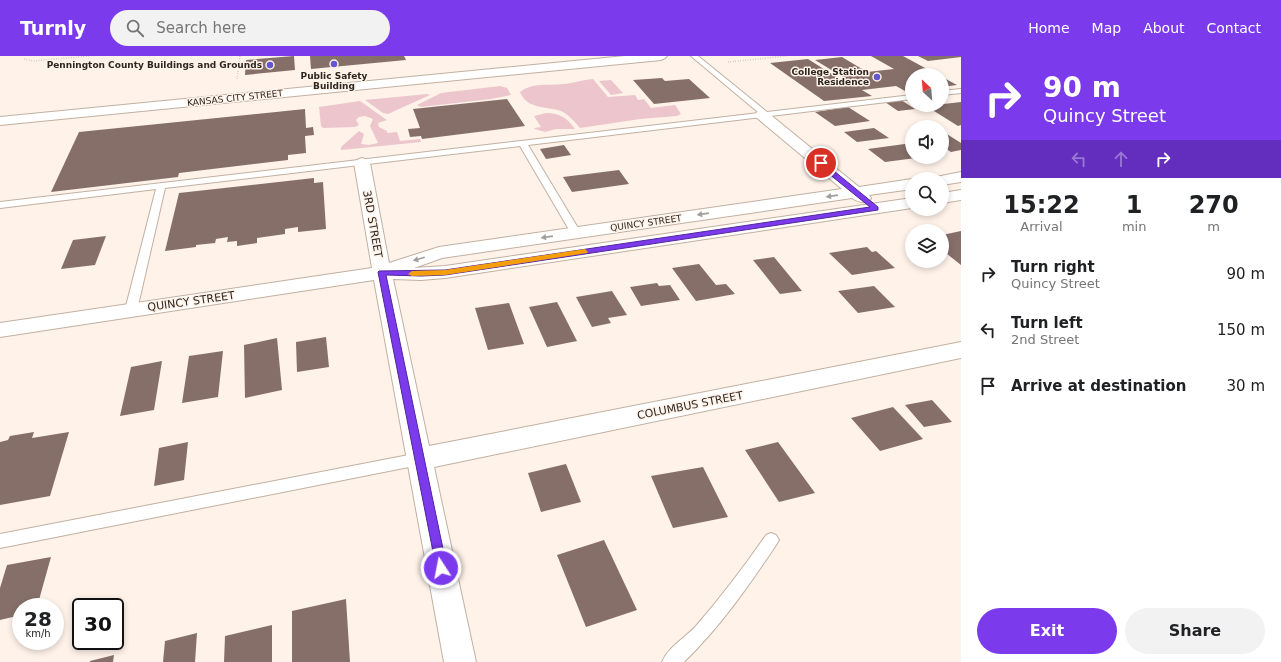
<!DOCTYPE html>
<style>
body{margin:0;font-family:"DejaVu Sans",sans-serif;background:#f2f2f2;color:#202124;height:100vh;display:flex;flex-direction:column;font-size:15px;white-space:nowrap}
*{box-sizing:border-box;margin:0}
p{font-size:13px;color:#757577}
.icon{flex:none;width:22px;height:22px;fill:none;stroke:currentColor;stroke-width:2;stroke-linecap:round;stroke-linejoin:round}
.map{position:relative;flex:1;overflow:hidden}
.drawer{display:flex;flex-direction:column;background:#fff;width:320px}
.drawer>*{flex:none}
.top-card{background:#7c3aed;color:#fff;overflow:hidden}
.needle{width:26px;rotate:334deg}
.tools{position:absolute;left:905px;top:12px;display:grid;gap:8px}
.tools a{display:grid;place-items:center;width:44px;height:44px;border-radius:50%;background:#fff;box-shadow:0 2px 6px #0003;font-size:20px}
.speed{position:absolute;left:12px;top:542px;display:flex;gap:8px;font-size:20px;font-weight:700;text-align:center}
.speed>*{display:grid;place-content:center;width:52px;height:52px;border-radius:50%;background:#fff;box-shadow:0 2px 6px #0003;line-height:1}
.speed small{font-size:10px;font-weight:400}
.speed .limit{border:2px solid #111;border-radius:6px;background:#fff;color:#111}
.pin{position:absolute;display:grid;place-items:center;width:34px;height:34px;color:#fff;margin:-17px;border:2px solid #fff;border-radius:50%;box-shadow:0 1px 4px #0007}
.me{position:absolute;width:44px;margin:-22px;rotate:349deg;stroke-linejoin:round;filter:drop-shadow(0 0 3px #0008)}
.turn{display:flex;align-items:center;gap:14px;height:84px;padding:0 16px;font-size:18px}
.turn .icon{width:52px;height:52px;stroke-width:2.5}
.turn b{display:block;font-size:28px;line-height:34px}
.lanes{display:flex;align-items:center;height:38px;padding:0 16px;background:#0003;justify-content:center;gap:20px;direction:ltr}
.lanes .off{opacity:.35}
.eta{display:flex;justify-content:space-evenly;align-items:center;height:68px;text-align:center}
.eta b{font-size:24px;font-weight:800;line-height:28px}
.cta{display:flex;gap:8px;margin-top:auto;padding:8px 16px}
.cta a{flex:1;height:46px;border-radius:24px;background:#7c3aed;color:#fff;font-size:16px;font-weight:800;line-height:46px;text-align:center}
.cta a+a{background:#f2f2f2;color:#202124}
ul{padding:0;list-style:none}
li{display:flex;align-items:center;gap:12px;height:56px;padding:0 16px}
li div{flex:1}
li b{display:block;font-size:15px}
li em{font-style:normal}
header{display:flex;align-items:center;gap:24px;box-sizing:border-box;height:56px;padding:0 20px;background:#7c3aed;color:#fff}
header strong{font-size:19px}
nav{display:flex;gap:22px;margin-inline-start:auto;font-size:14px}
.search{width:280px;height:36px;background:#f2f2f2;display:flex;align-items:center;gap:10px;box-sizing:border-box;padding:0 14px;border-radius:22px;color:#757577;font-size:15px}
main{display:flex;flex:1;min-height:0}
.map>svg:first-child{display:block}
.green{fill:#ecc6cc}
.building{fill:#866f69}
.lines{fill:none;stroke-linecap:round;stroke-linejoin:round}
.lane-casing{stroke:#c2b0a1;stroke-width:2}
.street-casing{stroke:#c2b0a1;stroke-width:2}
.path{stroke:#b3a9a1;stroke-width:1.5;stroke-dasharray:0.5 2;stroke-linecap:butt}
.lane{fill:#fff;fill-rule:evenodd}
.street{fill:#fff;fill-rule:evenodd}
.oneway{fill:#a19e9b}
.route{fill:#7c3aed;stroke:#51269a}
.slow{fill:#f59e0b}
.poi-dot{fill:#6456d0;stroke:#fef2e9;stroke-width:1.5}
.labels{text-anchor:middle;stroke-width:3;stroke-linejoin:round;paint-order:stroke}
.far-poi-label{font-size:9px;font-weight:bold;fill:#2e2721;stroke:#fef2e9;text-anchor:end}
.far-street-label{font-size:9px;fill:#2e2721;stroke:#fef2e9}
.street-label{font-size:11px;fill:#2e2721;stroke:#fef2e9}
</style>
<header>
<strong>Turnly</strong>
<div class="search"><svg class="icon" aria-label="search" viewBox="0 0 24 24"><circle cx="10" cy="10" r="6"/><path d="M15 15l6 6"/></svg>Search here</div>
<nav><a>Home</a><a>Map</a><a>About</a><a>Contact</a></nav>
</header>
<main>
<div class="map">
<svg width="961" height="606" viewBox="0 0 961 606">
<rect width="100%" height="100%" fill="#fef2e9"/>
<path class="green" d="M593,23l15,18 27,-2 3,5 6,-1 7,9 24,-3 6,9 -4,2 -37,3 -60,9c-6,-7 -11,-13 -19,-17 -14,-5 -34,-1 -41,-19 13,-10 29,-6 44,-8 10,-1 18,-4 29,-5z
M611,24l12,13 -12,2 -12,-14z
M500,30l7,2 4,7 -20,4 -70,8 -4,-2 24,-12z
M427,38l3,1 -42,19 -5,-1 -18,-13z
M360,45l27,19 -9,3 1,4 8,4v2l10,-1 3,9 20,-2 1,3 -80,8v-3l18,-16 5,3 -3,10 8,1 9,-2 -8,-17 3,-7 -8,-3 -6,1 -3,3 3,5 -4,2 -32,1 -2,-2 -2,-19z
M546,57c14,0 21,5 29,16h-19l-11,3 -10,-3 -1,-1 7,-1 -7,-11z"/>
<path class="building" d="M294,0l1,14 -50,5 1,-15z
M310,0h94l2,4 -95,9z
M871,0h32l35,19h-26v16h-7l-9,-5 -34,4 10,6 -48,5 -54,-38 38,-4 33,21 5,-1 -31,-19 27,-3 25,15 27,-3z
M918,0h43v1l-33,4z
M942,21l15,8 -15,2z
M662,22l3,3 24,-2 21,19 -56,6 -21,-24z
M507,43l18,27 -103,13 -1,-3 -11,1 -2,-8 12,-1 -7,-19z
M901,44l14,9 -17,2 -13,-9z
M961,46v23l-3,1 -32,-20z
M848,51l22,14 -35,5 -20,-14z
M305,53l1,19 7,-1 1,8 -9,1 1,17 -18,2v5l-109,13 -1,4 -127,15 28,-60z
M874,72l15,10 -32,4 -13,-10z
M942,75l19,12v7l-10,2 -9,-6z
M912,87v14l4,1 -31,4 -17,-13z
M564,89l7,10 -25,4 -6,-10z
M619,114l10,14 -57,8 -9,-15z
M314,122v5l9,-1 3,47 -28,3v-5l-13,2v5l-28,4v5l-20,3v-5l-10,1 1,-5 -12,2 -1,4 -19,2v2l-31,4 14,-58z
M961,175v34l-19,-15v-15z
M106,180l-11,29 -34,4 12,-29z
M867,191l5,5 4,-1 19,17 -43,7 -23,-22z
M774,201l28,34 -22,3 -27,-34z
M699,208l17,21 10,-1 9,10 -39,7 -24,-33z
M657,227l2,3 11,-1 10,15 -39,6 -11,-19z
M874,230l21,21 -37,6 -20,-22z
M612,235l15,24 -19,3 3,5 -19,4 -16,-30z
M557,246l20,39 -30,6 -18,-40z
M509,247l15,41 -36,6 -13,-42z
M326,281l3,30 -32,5 -1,-30z
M277,282l5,52 -37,8 -1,-53z
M223,295l-5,46 -36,6 7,-47z
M162,305l-8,49 -34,6 11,-49z
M932,344l20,22 -28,5 -19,-22z
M893,351l30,32 -43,12 -29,-33z
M34,376l-2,6 37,-6 -19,64 -50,9v-63l8,-2 2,-4z
M188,386l-4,38 -30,6 5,-38z
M778,386l37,51 -36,9 -34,-52z
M566,408l15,38 -40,10 -13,-39z
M703,411l25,50 -55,11 -22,-52z
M604,484l33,70 -51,17 -29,-72z
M51,501l-14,50h-16v8l-21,5v-32l7,-23z
M346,543l4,63h-58v-51z
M272,569v37h-48l1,-26z
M197,577l-2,29h-32l2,-21z
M114,599l-1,7h-23v-1z"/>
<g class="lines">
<defs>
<path id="lane" d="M691,0h7l69,56 145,-17v4l-384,46 53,88 -5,3 -5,-3 -51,-87 -355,42 -28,122 -2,3h-8l-2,-3 31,-121 -156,19v-6l759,-89z
M961,33v4l-19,2v-4z
M419,397l5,2 2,4 -2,4 -5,2 -419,83v-14z
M771,477l5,2 3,5 -3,5c-28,42 -56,82 -92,117h-22c6,-15 23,-24 34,-36 25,-29 48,-59 70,-91z"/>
<path id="street" d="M625,0h42l-2,2 -4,2 -661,65v-8z
M762,55l5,1 92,75 53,-8v10l-43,6 2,3 -2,4c-7,1 -11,0 -17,-4l-410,60 -28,10 31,-2 467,-68v10l-467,70 -24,2 -28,-1 36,167 532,-104v16l-527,109 42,195h-32l-70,-382 -374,57v-14l372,-55 -18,-105 3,-3 5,-2 5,2 3,3 19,100 50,-16 403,-58 -85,-71 -2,-3 2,-3z
M961,116v10l-19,3v-6h-7l1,-2z
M961,134v10l-19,3v-10z"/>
</defs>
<use href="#lane" class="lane-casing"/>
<use href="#street" class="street-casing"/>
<path class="path" d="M24,3l9,2 57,-5
M728,6l58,-6
M237,23l3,-23"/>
<use href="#lane" class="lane"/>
<use href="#street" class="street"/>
</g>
<defs><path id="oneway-solid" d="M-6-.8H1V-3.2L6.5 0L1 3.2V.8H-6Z"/></defs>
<g class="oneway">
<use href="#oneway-solid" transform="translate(832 140) rotate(172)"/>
<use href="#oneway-solid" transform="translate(703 158) rotate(172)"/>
<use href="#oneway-solid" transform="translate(547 181) rotate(172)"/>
<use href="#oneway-solid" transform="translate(419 203) rotate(164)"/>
</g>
<path class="route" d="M818,106h5l55,45v3l-433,65 -24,1 -35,-1 61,293 -2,4 -4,2 -4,-2 -59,-300 1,-1 66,-1 425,-63 -52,-42z"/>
<path class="slow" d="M585,193l3,3 -1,1 -142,22 -33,1 -4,-2 4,-3 33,-1z"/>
<g class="poi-dot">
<circle cx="334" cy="8" r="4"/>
<circle cx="270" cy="9" r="4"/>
<circle cx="877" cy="21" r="4"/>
</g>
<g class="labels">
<g class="far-poi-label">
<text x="262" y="12">Pennington County Buildings and Grounds</text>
<text x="869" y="19">College Station<tspan x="869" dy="10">Residence</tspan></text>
<text x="334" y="23" text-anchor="middle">Public Safety<tspan x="334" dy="10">Building</tspan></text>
</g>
<g class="far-street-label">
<text transform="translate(235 42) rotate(-6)" y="3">KANSAS CITY STREET</text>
<text transform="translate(646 167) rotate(-8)" y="3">QUINCY STREET</text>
</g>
<g class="street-label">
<text transform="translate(373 168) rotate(80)" y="4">3RD STREET</text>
<text transform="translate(191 245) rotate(-8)" y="4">QUINCY STREET</text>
<text transform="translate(690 349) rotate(-11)" y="4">COLUMBUS STREET</text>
</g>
</g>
</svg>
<div class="tools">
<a><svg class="needle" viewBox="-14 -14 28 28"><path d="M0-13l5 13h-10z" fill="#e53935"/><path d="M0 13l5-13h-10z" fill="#757577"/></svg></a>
<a><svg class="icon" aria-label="sound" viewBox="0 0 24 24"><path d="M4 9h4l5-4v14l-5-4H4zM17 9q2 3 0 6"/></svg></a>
<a><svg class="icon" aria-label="search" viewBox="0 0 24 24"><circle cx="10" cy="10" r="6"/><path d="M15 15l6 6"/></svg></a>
<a><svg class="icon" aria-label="layers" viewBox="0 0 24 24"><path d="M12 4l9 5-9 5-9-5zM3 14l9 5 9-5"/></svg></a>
</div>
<div class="speed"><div>28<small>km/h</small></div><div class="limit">30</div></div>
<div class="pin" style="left:821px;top:107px;background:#d93025"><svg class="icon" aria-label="arrive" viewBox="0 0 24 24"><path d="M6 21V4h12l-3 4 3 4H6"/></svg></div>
<svg class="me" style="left:441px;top:512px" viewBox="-20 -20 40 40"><circle r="17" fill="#7c3aed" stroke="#fff" stroke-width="3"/><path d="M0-11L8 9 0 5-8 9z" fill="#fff"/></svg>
</div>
<section class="drawer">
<div class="top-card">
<div class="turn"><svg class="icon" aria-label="right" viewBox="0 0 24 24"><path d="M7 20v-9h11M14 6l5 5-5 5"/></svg><div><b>90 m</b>Quincy Street</div></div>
<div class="lanes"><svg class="icon off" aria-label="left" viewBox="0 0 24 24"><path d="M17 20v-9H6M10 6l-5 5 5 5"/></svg><svg class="icon off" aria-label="ahead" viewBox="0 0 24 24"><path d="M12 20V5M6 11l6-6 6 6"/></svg><svg class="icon" aria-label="right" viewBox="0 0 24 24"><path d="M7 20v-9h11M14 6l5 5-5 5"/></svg></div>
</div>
<div class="eta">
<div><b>15:22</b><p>Arrival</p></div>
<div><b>1</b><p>min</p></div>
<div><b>270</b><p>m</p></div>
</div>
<ul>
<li><svg class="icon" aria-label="right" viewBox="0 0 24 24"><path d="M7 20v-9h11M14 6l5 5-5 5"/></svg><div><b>Turn right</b><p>Quincy Street</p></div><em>90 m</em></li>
<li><svg class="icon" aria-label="left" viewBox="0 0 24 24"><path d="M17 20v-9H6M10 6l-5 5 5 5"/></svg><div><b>Turn left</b><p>2nd Street</p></div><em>150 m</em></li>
<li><svg class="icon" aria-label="arrive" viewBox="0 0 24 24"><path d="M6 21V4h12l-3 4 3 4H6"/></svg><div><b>Arrive at destination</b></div><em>30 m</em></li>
</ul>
<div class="cta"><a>Exit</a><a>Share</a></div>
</section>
</main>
